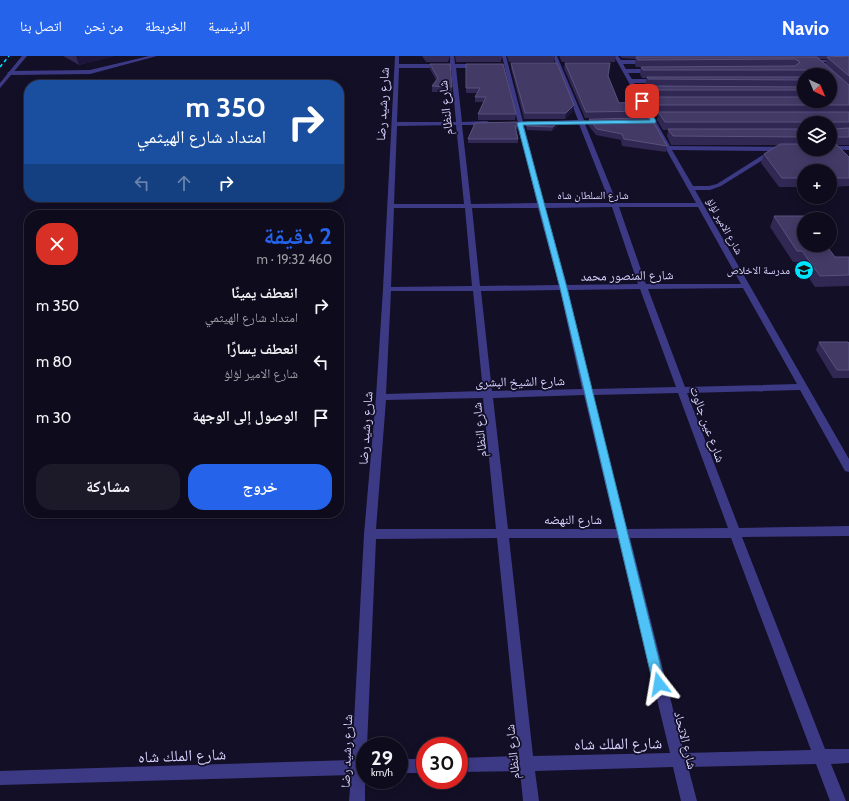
<!DOCTYPE html>
<html lang="ar">
<meta charset="utf-8">
<style>
body{margin:0;font-family:Cabin,"Noto Naskh Arabic",sans-serif;background:#1c1929;color:#f1f3f6;direction:rtl;height:100vh;display:flex;flex-direction:column;font-size:15px;white-space:nowrap}
*{box-sizing:border-box;margin:0}
p{font-size:13px;color:#9b9ba3}
.icon{flex:none;width:22px;height:22px;fill:none;stroke:currentColor;stroke-width:2;stroke-linecap:round;stroke-linejoin:round}
.map{position:relative;flex:1;overflow:hidden;direction:ltr}
.side{position:absolute;left:24px;top:154px;width:320px;height:308px;display:flex;flex-direction:column;background:#0e0b1c;border-radius:16px;box-shadow:0 2px 10px #0003,0 0 0 1px #2e2b3b;direction:rtl}
.side>*{flex:none}
.hud{position:absolute;left:24px;top:24px;width:320px;height:122px;border-radius:16px;box-shadow:0 2px 10px #0003,0 0 0 1px #2e2b3b;direction:rtl;background:#1a4fa0;color:#fff;overflow:hidden}
.needle{width:26px;rotate:136deg}
.fabs{position:absolute;left:797px;top:12px;display:grid;gap:8px}
.fabs a{display:grid;place-items:center;width:40px;height:40px;border-radius:50%;background:#0e0b1c;box-shadow:0 2px 10px #0003,0 0 0 1px #2e2b3b;font-size:20px}
.speed{position:absolute;left:356px;top:681px;display:flex;gap:8px;font-size:20px;font-weight:700;text-align:center}
.speed>*{display:grid;place-content:center;width:52px;height:52px;border-radius:50%;background:#0e0b1c;box-shadow:0 2px 10px #0003,0 0 0 1px #2e2b3b;line-height:1}
.speed small{font-size:10px;font-weight:400}
.speed .limit{border:6px solid #d22;background:#fff;color:#111}
.pin{position:absolute;display:grid;place-items:center;width:34px;height:34px;color:#fff;margin:-17px;border-radius:8px;box-shadow:0 2px 6px #0006}
.me{position:absolute;width:44px;margin:-22px;rotate:346deg;stroke-linejoin:round;filter:drop-shadow(0 0 3px #0008)}
.turn{display:flex;align-items:center;gap:14px;height:84px;padding:0 12px;font-size:18px}
.turn .icon{width:52px;height:52px;stroke-width:2.5}
.turn b{display:block;font-size:28px;line-height:34px}
.lanes{display:flex;align-items:center;height:38px;padding:0 12px;background:#0003;justify-content:center;gap:20px;direction:ltr}
.lanes .off{opacity:.35}
.round{display:grid;place-items:center;flex:none;width:42px;height:42px;border-radius:16px;background:#1c1929}
.summary{display:flex;align-items:center;justify-content:space-between;height:68px;padding:0 12px}
h1{font-size:24px;font-weight:800;line-height:30px;color:#2563eb}
.action{display:flex;gap:8px;margin-top:auto;padding:8px 12px}
.action a{flex:1;height:46px;border-radius:16px;background:#2563eb;color:#fff;font-size:16px;font-weight:800;line-height:46px;text-align:center}
.action a+a{background:#1c1929;color:#f1f3f6}
ul{padding:0;list-style:none}
li{display:flex;align-items:center;gap:12px;height:56px;padding:0 12px}
li div{flex:1}
li b{display:block;font-size:15px}
li em{font-style:normal}
header{display:flex;align-items:center;gap:24px;box-sizing:border-box;height:56px;padding:0 20px;background:#2563eb;color:#fff}
header strong{font-size:19px}
nav{display:flex;gap:22px;margin-inline-start:auto;font-size:14px}
.map>svg:first-child{display:block}
.lines{fill:none;stroke-linecap:round;stroke-linejoin:round}
.service{fill:#3d3a85;fill-rule:evenodd}
.minor{fill:#3d3a85;fill-rule:evenodd}
.rail{stroke:#00e5ff;stroke-width:1.5;stroke-dasharray:3.5 3;stroke-linecap:butt}
.wall{fill:#312854;fill-rule:evenodd}
.shaded-wall{fill:#1d163a}
.building{fill:#433a66;stroke:#5a527e}
.route{fill:#4fc3f7;stroke:#337fa1}
.labels{text-anchor:middle;stroke-width:3.5;stroke-linejoin:round;paint-order:stroke}
.far-street-label{font-size:11px;fill:#d9d4ff;stroke:#130f26}
.far-poi-label{font-size:11px;fill:#d9d4ff;stroke:#130f26;text-anchor:end}
.street-label{font-size:13px;fill:#d9d4ff;stroke:#130f26}
.near-street-label{font-size:16px;fill:#d9d4ff;stroke:#130f26}
</style>
<header>
<strong>Navio</strong>
<nav><a>الرئيسية</a><a>الخريطة</a><a>من نحن</a><a>اتصل بنا</a></nav>
</header>
<div class="map">
<svg width="849" height="745" viewBox="0 0 849 745">
<rect width="100%" height="100%" fill="#130f26"/>
<g class="lines">
<path class="service" d="M149,0h8l-67,18 -80,1 -3,-2 3,-2 80,-1z"/>
<path class="minor" d="M22,0h5l-27,32v-5z
M395,0h4v8h51v-8h4l1,8h24l3,2 -3,2h-23l6,54 25,-1 3,2 -3,2h-25l9,79 66,-1 -35,-147h4l38,147h66l-31,-79 -34,1 -3,-2 3,-2 33,-1 -25,-64h4l27,64 6,2 -5,2 32,79h79l-82,-147h4l3,4h28l3,2 -3,2h-26l3,5h27l3,2 -3,2h-25l4,6h28l3,2 -3,2h-26l3,5h27l3,2 -3,2h-25l31,54 134,1v2h3l-3,2h-27l-56,35 -11,4h-15l154,269v13l-4,-1 -45,-81 -113,3 52,135 110,-2v10l-107,1 83,212h24v14l-18,1 15,37h-16l-14,-37 -128,3 9,34h-16l-8,-34 -138,4 4,30h-16l-3,-30 -61,1v-14l60,-2 -22,-218 -121,1 -9,207h-2v55h-16l2,-26 -351,10v-14l352,-11 12,-226 12,-137 7,-108zM399,12h52l5,54h-59zM456,69l8,79h-70l3,-78zM672,94l97,1 -52,33 -8,2h-16zM612,151l26,77 -71,1 -22,-77zM619,151h79l43,77h-95zM394,152h71l7,78 -81,1zM472,152h66l21,77 -79,1zM743,232l54,96 -112,3 -37,-98zM640,233l36,98 -84,2 -24,-99zM560,234l22,99 -90,2 -11,-100zM391,235h82l10,100 -97,3zM678,337l50,135 -101,1 -34,-134zM584,339l32,134h-108l-15,-131zM483,342l13,131h-120l10,-129zM509,482h109l52,215 -137,3zM630,482h101l80,212 -127,3z
M809,4h40v2h-42v-1z
M830,90h19v4l-21,-1h2z
M399,703h26v14h-26z"/>
<path class="rail" d="M0,11l9,-11"/>
</g>
<path class="wall" d="M63,0h51l-35,9z
M422,0h28l-2,6h-22z
M455,0h47l-1,6h-45z
M507,0h48l-1,6h-45z
M559,0h57l-1,6h-53z
M620,0h229v89h-12l12,12v29l-19,1v-16h-26v16h-25l-18,-24 3,-9 15,-9h-108l-4,-9 1,-6h-5l-6,-10 1,-7 -5,-1 -4,-5 2,-8 6,-1h1h-6l-2,-4 2,-7h-5l-2,-3 2,-6h-5l-2,-4 1,-7h-5l-1,-3 1,-5 -14,-1zM819,3h8l-2,5zM804,19h26v26h-26zM804,67h26l-26,26z
M511,7l62,48 -8,8h-41l-13,-51z
M565,7l43,13 11,27 29,8 -2,7h-61l-21,-50z
M430,8l22,23v5h-20v-6l4,-6 -6,-11z
M466,8l50,50 -1,6h-37v-6l6,-12h-9v-5l2,-4h-11z
M589,63l78,27 -1,6 -44,-6 -1,-6 -25,-5 -8,-10z
M526,66h32v4l-6,5 -25,-1 -1,-4z
M475,67l43,3v3h-2l2,10v4h-50v-4z
M774,160l61,41h14v29l-34,1 -17,-25h-5l-23,-35z
M819,286l30,1v35h-16l-17,-28z"/>
<path class="shaded-wall" d="M76,0h38l-35,9z
M574,49l-1,6 -8,8 1,-6z
M558,66v4l-6,5 1,-4z"/>
<path class="building" d="M849,0v20l-22,-19z
M636,1h181l32,28v20h-195l-3,-6 7,-1v-1h146v4h26v-26h-23l1,-3 -2,-2h-163l-2,-3 154,-1 5,-4 -5,-3 -157,1z
M511,7h46l17,42 -8,8h-41z
M565,7h45l-2,13 11,27 23,-2 6,10 -62,1z
M430,8h20l2,23 -20,-1 6,-8z
M466,8h37l13,50h-38l8,-17h-11l5,-9h-14z
M647,21h157v3l-156,-1z
M652,30l152,1v3h-150z
M658,56h191v10h-16l-2,1 2,6 16,-1v9h-19v-14h-22v-1h-143z
M651,62l16,28 -43,-7 -2,-5 -25,-5 -8,-10z
M517,66l1,4h-3l3,13h-50l7,-16z
M526,66h32l-5,5 -26,-1z
M668,73h136v8l-131,-1z
M830,86l5,1 14,14v21h-19v-7h-26v7h-22l-18,-24 16,-10h24v5h26z
M774,160h31l2,3h-3v26h22l9,12h14v18l-29,1 -18,-25h-5z
M819,286h29l1,1v27h-12z"/>
<path class="route" d="M640,44l4,1 12,20 -1,2 -132,2 44,163 98,396 -1,5 -5,1 -4,-1 -2,-5 -93,-396 -43,-165 3,-1 130,-2z"/>
<defs>
<symbol id="school-disc" viewBox="-11 -11 22 22"><circle r="9.5" fill="#00e5ff" stroke="#130f26"/><path d="M0-5L7-2L0 1L-7-2ZM-4 1L0 2.5L4 1V4Q0 6-4 4Z" fill="#111"/></symbol>
</defs>
<g fill-rule="evenodd">
<use href="#school-disc" x="793" y="203" width="22" height="22"/>
</g>
<g class="labels">
<g class="far-street-label">
<text x="593" y="143">شارع السلطان شاه</text>
<text transform="translate(725 170) rotate(61)" y="4">شارع الامير لؤلؤ</text>
</g>
<g class="far-poi-label">
<text x="790" y="218">مدرسة الاخلاص</text>
</g>
<g class="street-label">
<text transform="translate(382 48) rotate(-87)" y="5">شارع رشيد رضا</text>
<text transform="translate(445 52) rotate(-96)" y="5">شارع النظام</text>
<text transform="translate(627 219) rotate(-1)" y="5">شارع المنصور محمد</text>
<text transform="translate(520 325) rotate(-1)" y="5">شارع الشيخ البشرى</text>
<text transform="translate(708 368) rotate(70)" y="5">شارع عين جالوت</text>
<text transform="translate(365 372) rotate(-86)" y="5">شارع رشيد رضا</text>
<text transform="translate(479 374) rotate(-96)" y="5">شارع النظام</text>
<text x="573" y="468">شارع النهضه</text>
<text transform="translate(686 684) rotate(76)" y="5">شارع الاتحاد</text>
<text transform="translate(346 695) rotate(-88)" y="5">شارع رشيد رضا</text>
<text transform="translate(512 696) rotate(-96)" y="5">شارع النظام</text>
</g>
<g class="near-street-label">
<text transform="translate(618 687) rotate(-1)" y="6">شارع الملك شاه</text>
<text transform="translate(182 699) rotate(-2)" y="6">شارع الملك شاه</text>
</g>
</g>
</svg>
<div class="fabs">
<a><svg class="needle" viewBox="-14 -14 28 28"><path d="M0-13l5 13h-10z" fill="#e53935"/><path d="M0 13l5-13h-10z" fill="#9b9ba3"/></svg></a>
<a><svg class="icon" aria-label="layers" viewBox="0 0 24 24"><path d="M12 4l9 5-9 5-9-5zM3 14l9 5 9-5"/></svg></a>
<a>+</a>
<a>−</a>
</div>
<div class="speed"><div>29<small>km/h</small></div><div class="limit">30</div></div>
<div class="pin" style="left:642px;top:45px;background:#d93025"><svg class="icon" aria-label="arrive" viewBox="0 0 24 24"><path d="M6 21V4h12l-3 4 3 4H6"/></svg></div>
<svg class="me" style="left:659px;top:628px" viewBox="-20 -20 40 40"><path d="M0-17L14 15 0 8-14 15z" fill="#4fc3f7" stroke="#fff" stroke-width="4"/></svg>
<div class="hud">
<div class="turn"><svg class="icon" aria-label="right" viewBox="0 0 24 24"><path d="M7 20v-9h11M14 6l5 5-5 5"/></svg><div><b>350 m</b>امتداد شارع الهيثمي</div></div>
<div class="lanes"><svg class="icon off" aria-label="left" viewBox="0 0 24 24"><path d="M17 20v-9H6M10 6l-5 5 5 5"/></svg><svg class="icon off" aria-label="ahead" viewBox="0 0 24 24"><path d="M12 20V5M6 11l6-6 6 6"/></svg><svg class="icon" aria-label="right" viewBox="0 0 24 24"><path d="M7 20v-9h11M14 6l5 5-5 5"/></svg></div>
</div>
<section class="side">
<div class="summary"><div><h1>2 دقيقة</h1><p>460 m · 19:32</p></div><a class="round" style="background:#d93025;color:#fff"><svg class="icon" aria-label="close" viewBox="0 0 24 24"><path d="M6 6l12 12M18 6L6 18"/></svg></a></div>
<ul>
<li><svg class="icon" aria-label="right" viewBox="0 0 24 24"><path d="M7 20v-9h11M14 6l5 5-5 5"/></svg><div><b>انعطف يمينًا</b><p>امتداد شارع الهيثمي</p></div><em>350 m</em></li>
<li><svg class="icon" aria-label="left" viewBox="0 0 24 24"><path d="M17 20v-9H6M10 6l-5 5 5 5"/></svg><div><b>انعطف يسارًا</b><p>شارع الامير لؤلؤ</p></div><em>80 m</em></li>
<li><svg class="icon" aria-label="arrive" viewBox="0 0 24 24"><path d="M6 21V4h12l-3 4 3 4H6"/></svg><div><b>الوصول إلى الوجهة</b></div><em>30 m</em></li>
</ul>
<div class="action"><a>خروج</a><a>مشاركة</a></div>
</section>
</div>
